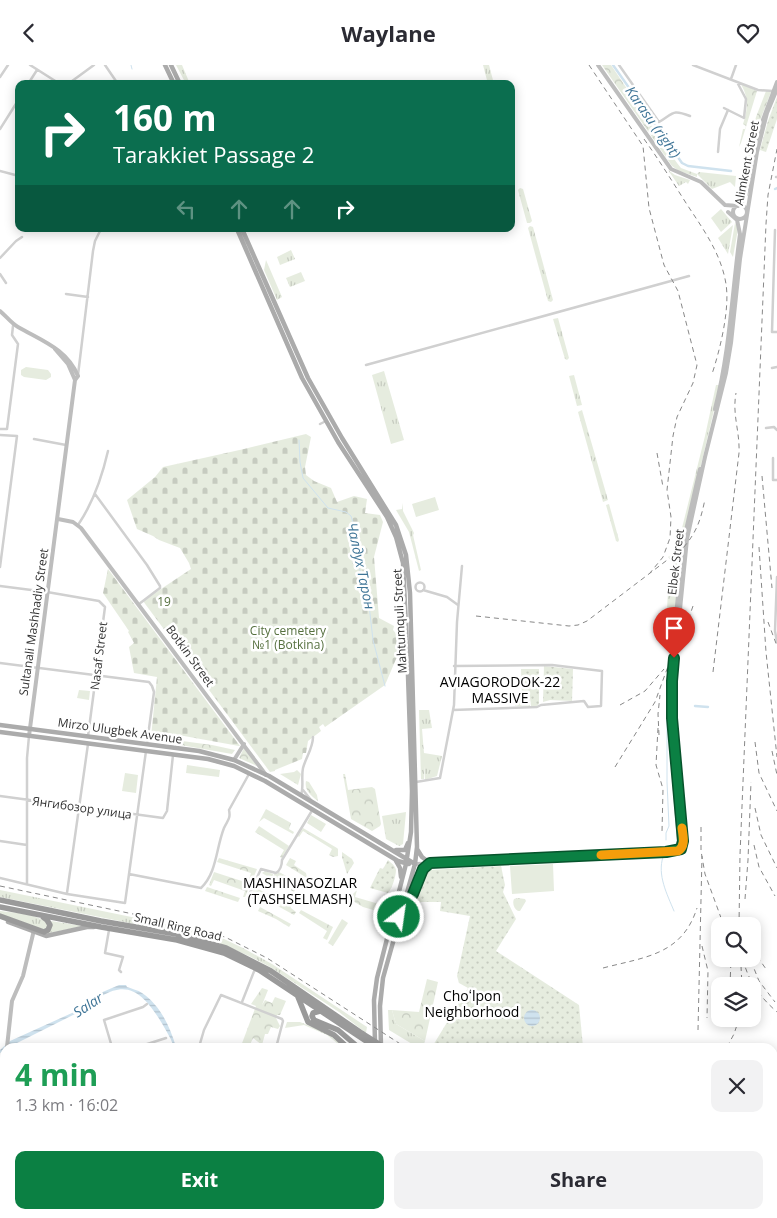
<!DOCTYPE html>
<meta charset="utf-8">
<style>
body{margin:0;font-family:"Open Sans",sans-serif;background:#f2f2f3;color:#2b2b33;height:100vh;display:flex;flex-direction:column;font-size:19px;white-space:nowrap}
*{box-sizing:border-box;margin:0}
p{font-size:16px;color:#7c7c81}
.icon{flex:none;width:28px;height:28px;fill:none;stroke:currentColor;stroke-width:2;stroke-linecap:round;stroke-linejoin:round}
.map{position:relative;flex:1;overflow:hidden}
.side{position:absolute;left:0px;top:978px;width:778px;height:176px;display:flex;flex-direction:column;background:#fff;border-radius:15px 15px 0 0;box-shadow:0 2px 12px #0003}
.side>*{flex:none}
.banner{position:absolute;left:15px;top:15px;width:500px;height:152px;border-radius:10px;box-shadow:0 2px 12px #0003;background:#0b6e4f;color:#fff;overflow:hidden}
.tools{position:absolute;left:711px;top:852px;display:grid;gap:10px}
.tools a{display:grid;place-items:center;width:50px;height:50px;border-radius:10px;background:#fff;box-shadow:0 2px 12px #0003;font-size:25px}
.pin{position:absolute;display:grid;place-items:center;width:42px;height:42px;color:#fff;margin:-51px -21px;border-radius:50% 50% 50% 0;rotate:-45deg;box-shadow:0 0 5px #0007}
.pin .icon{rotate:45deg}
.me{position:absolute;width:55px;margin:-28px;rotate:30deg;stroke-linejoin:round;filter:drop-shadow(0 0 4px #0008)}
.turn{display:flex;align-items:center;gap:18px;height:105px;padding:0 15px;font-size:22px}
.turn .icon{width:65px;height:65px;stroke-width:2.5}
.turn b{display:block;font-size:35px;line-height:42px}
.lanes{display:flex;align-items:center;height:48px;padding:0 15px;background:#0003;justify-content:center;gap:25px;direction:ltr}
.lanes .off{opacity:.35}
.round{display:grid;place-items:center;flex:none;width:52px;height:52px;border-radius:10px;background:#f2f2f3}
.head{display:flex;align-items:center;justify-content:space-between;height:85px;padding:0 15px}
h1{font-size:30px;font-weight:700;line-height:38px;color:#1e9e55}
.button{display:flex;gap:10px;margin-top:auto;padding:10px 15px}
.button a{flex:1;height:58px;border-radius:10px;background:#0b8043;color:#fff;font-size:20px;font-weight:700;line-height:58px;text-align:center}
.button a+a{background:#f2f2f3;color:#2b2b33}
header{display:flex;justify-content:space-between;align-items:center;height:65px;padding:0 15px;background:#fff;font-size:22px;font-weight:700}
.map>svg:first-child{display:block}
.grass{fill:url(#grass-tufts)}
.forest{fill:url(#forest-crowns)}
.cemetery{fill:url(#cemetery-stones)}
.park{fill:url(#park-dots)}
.pitch{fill:#e6ecdf}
.water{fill:url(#water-rules)}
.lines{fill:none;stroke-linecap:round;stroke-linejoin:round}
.stream{stroke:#cfe2ee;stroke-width:1}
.canal{stroke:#cfe2ee;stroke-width:2.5}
.street{stroke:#d0d0d0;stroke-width:2.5}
.secondary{stroke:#bdbdbd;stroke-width:4}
.primary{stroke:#ababab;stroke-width:4.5}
.highway{stroke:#9a9a9a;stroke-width:5.5}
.rail{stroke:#888;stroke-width:1;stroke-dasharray:5 4;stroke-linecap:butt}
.highway-bridge{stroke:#9a9a9a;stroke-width:5.5}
.route-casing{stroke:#07532c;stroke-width:12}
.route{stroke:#0b8043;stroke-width:9}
.slow{stroke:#f59e0b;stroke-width:9}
.labels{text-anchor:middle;stroke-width:5;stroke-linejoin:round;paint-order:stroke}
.street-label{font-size:12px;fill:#333;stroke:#fff}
.park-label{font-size:12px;fill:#56703f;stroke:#fff}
.water-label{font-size:14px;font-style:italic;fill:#3f7597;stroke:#fff}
.neighbourhood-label{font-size:14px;fill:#000;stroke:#fff}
</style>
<header><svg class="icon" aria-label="back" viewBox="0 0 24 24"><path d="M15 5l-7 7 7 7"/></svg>Waylane<svg class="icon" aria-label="heart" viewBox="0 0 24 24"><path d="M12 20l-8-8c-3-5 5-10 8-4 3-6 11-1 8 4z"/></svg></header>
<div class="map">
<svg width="777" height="1153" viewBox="0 0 777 1153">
<defs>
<pattern id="grass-tufts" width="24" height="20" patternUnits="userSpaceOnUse" patternTransform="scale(1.25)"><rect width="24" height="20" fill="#e6ecdf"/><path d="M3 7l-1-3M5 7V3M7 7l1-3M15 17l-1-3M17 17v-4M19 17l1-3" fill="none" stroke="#c6cbc0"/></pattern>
<pattern id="forest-crowns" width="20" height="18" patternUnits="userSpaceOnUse" patternTransform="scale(1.25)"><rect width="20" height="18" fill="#e6ecdf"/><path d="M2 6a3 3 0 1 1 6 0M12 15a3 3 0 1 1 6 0" fill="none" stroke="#c6cbc0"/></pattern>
<pattern id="cemetery-stones" width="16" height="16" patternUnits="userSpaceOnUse" patternTransform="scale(1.25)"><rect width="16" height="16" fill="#e6ecdf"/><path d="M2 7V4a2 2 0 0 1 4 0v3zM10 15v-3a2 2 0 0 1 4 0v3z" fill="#c6cbc0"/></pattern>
<pattern id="park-dots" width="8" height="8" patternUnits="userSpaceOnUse" patternTransform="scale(1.25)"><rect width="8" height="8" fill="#e6ecdf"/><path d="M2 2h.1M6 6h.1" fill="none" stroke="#c6cbc0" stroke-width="1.8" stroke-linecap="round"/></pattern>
<pattern id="water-rules" width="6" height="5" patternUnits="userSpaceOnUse" patternTransform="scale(1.25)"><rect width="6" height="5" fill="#cfe2ee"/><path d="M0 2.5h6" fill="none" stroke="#b2c2cd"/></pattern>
</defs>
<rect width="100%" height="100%" fill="#fff"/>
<path class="grass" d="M176,0h6l8,19h-4z
M483,0h6l5,19h-6z
M668,105l7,5 15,5 -2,4 -2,-2 -7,4z
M699,107l37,4 -1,11 -5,-5 -18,7 -15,-15z
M520,123l3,1 9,32 -2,2h-3l-9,-33z
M721,144l11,13 -11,10 -10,-14z
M735,158l3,6 -5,28 -3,-5z
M733,160l-5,29 -10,-16z
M530,161l3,1 20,73 -2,2 -3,-1 -20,-73z
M291,185l4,9 -15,6 -3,-8z
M266,195l16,37 -5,3 -13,-30z
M301,207l4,9 -15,6 -4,-9z
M558,253l11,40 -2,2 -2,-1 -12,-40z
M384,306l20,69 -13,4 -19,-69z
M574,310l8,30 -5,1 -8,-30z
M716,320h4l-37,156 -12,103 -6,1 3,-54 5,-29 -5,-5 8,-5 29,-116z
M582,345l26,90 -5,2 -25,-90z
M403,438v8l11,22 -1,2 8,35 -2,1 -10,-39 -13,-22 6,-1z
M609,439l10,36 -1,2 -2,-1 -10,-36z
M79,625l11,1 -1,9 -12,-2z
M419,645h10l3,18 -10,1 2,24 18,3 -5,20 -12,4 -1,-14v13h-3z
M297,705l4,4 -3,11 -18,-11 14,-2z
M406,747l-3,32 -4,2 -13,-7 -4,-23z
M0,825l190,39 34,10 19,9 29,16 95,63 -1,6 -27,-21 -69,-45 -21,-11 -40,-17 -209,-42z
M518,833l7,1 1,2 -6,10h-2c-4,-2 -6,-8 -4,-12z
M0,846c14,2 37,2 48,13l-3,6 -45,-16z
M51,856l32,5 -38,8 7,-10z
M388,945h4l4,14 29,17 -2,6h-6l-28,-17z
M287,957h13l27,11 17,14h-2l-15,-12 -23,-10 -19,3z"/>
<path class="forest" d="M602,0h9l66,98 4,5 16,6v3l-18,-6 -7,-5z
M740,18l17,8 -16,52 -2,4 4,-18h2l1,-3 -3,-2c5,-14 6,-28 -3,-41z
M766,26l5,1 -13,34 -8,35 -2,1 -3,-2 11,-43z
M152,672l60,8 23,5 -3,4 -80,-14z
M244,683l13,18 -18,-8z
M343,709h2l3,16 24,-3 3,2 6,35 -1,2 -8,5 -21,-12z
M306,716l3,1 8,13 1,6c-7,-5 -14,-11 -12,-20z
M266,744l25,14 -2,6 5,3 -1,2 -29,-16 -5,4z
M259,761l30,20 -7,12 -2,-1 4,-7 -29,-18z
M303,763l34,20 1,1v7l-5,1 -4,-2 3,-6 -29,-18 -4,6 -1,-1z
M219,793l38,11 -5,12 -3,-1 2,-7 -34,-11z
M290,793l6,3 -2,4 12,8 1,5 -21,-13z
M265,806l8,3 1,4 21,12 -1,2 -32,-19z
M214,807l34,11 -2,6 2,1 -3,7h-2l2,-6 -31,-11 -3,6 -2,-1z
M207,822l33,11 -2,4 -33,-11z
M357,825l-2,7 24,7 -2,7 -14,-4 -12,-7 2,-6z
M271,829l6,3 2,-3 6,4v3l5,4 1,3 5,4 -2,3 -29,-16 3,-4 2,1z
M260,842l31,17 -2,3 -13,-8 -18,-8z
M301,845l32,17 -6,13 -4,-2 4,-7 -28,-18z
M342,854l6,4 -15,23 -5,-3z
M427,914l11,3 -13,59 -29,-17 -4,-14 27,2z
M262,923l6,2 -6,15 3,-5 7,3 3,-6 11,4 -6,14h-3l-1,3 4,8 -2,3 -7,-2 -3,7h-3l-3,11 -9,-7 -4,9 -8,-1 15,-40 -5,-2z
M105,1149h169l-8,4h-160l-3,-2z
M586,1149h31l6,4h-34z
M647,1149h35l7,4h-35z
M695,1149h57l2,4h-51z"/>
<path class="cemetery" d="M306,369l5,3 -6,30 1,8 8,6 17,7 6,14 17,-6 13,3 -2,14 15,2 3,7 -9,35 5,61 15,8 -1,4 9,10v5l-17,40 -60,42 -2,-3 -4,3 2,4 -13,10 -2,12h-3l-1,6 -27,11v1l-5,1 -127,-171 48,-32 -2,-6 -9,-15 -21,-8 -6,-4 -16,-7 -10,-29 28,-23 8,-10 81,-18z
M108,504l132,177h-1l-66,-12 -1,4 -21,-1 6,-60 -23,-4 -5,-26 5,-4 -6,-11 1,-1 -26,-38z"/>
<path class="park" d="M777,32v22l-11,33 -6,-2 8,-29z
M544,601l29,3 -1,32 -22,-1 -7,2z
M521,604h18v35l-2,2h-6l-1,-8 -8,-1z
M342,787l10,7 2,4 -7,11 -5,-17z
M388,795c3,3 7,5 8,10 0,6 -4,19 -8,23l-18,-5 10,-20 3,1z
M501,801l4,19 -2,7 13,27 -20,32 83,54 4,42h-151l36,-59 -9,-5 -2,-7 13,-60 -30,-5 1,-9h-27l12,-31 4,-1z
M279,807l22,12 -5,6 -22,-12v-4h3z
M254,822l14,7 -6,10 -11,-6 1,-2 3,2 2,-4 -5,-3z
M351,1149h87l1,4h-99z"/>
<path class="pitch" d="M26,302l22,3 3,4v3l-5,3 -22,-3 -3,-2v-5z
M435,432l4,13 -23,7 -4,-13z
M515,634h15v7h-15z
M187,700l33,5 -1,7 -33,-4z
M125,708l13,2 -2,18 -14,-2z
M311,750l15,9 -5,8 -14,-9z
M553,799l1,27 -42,3 -2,-28z"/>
<path class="water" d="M119,920h7l1,2c5,2 11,3 15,6 19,13 28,34 34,54h-2c-4,-11 -10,-20 -16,-30 -15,-22 -29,-37 -56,-21 -10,6 -14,15 -25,17l-68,34h-4v3l-5,3v-3l10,-9 73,-33 15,-14z
M524 953a8 8 0 1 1 16 0a8 8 0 1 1-16 0Z"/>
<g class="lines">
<path class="stream" d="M131,0l1,4
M299,375l1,22 3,16 25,30 18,4 5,4 5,16 2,31 11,42 4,35 12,46
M666,775v-7l3,-7 -2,-44v-78
M663,792c-6,18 4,37 11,54"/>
<path class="canal" d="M613,0l69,98 6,3 43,5
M775,124l2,-1
M695,641l13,1"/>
<path class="street" d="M30,0l30,19
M105,0l13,19
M619,0l40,57c15,-9 13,-13 31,-6
M693,0l65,25 15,1
M0,12l8,-12
M731,14l5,-14
M28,19l9,-14
M68,19l26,-19
M724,43l20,10 2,-19 -9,-17
M0,64l19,-30
M718,87l2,-23 8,-19
M0,106l19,5
M776,112h1
M775,165l-3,102h5
M0,193l16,-17 6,-4
M0,209l6,9
M66,229l22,3
M366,300l323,-89
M772,303l5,-1
M78,310l15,-124 2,-10 6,-12
M320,359l6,-3
M766,363l8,-1 3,3
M0,364h7l11,-85 -6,-9 1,-9
M0,370l17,1
M34,374l32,6
M773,393v22h4
M95,429l52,71 13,21v2l-21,16
M78,460c15,-22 24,-48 30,-74
M0,502l17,-131
M777,512l-2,54 2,11
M415.5 522a4.5 4.5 0 1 1 9 0a4.5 4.5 0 1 1-9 0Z
M0,521l47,6 52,9 6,6 -17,129
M423,525l24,7 11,8
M0,598l149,19 3,4 2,6 -7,51
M453,645l84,-3 4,-2 43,-4 4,6 13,-1 1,-35 -50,-6 -98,1
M416,717l24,-4 14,-73 3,-83 5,-56
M303,725l8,10
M301,730c3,-8 0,-18 2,-27 3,-11 10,-20 10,-31
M0,731l163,22 4,-7 6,-56
M0,776l27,4
M129,809l72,14c16,-15 15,-40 23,-60 3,-7 7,-9 5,-18l20,-36
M0,813l67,16 58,9 21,-152
M27,818v-125l2,-22
M67,828l21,-149
M247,834l14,-30 15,4c4,-2 6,-8 6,-13l31,-51
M109,865l-4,23 18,4 -4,13 2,2
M242,937l13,-33
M112,982l-8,-27 39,-13 4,-3
M138,982l28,-9
M199,982l5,-17 17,-35 61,24 1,2 -6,23
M0,1144l5,2
M15,1149v4
M756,1149l1,4
M470,1153l10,-2 29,2"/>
<path class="secondary" d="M598,0l73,104 30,13 24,23 13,1 4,-4 4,-8 15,-69 16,-43
M733 147a7 7 0 1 1 14 0a7 7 0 1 1-14 0Z
M0,246c6,5 11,12 18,16 24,14 49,22 60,49
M55,284l13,15 7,16
M715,344c15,-58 17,-117 25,-175l-3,-14 -9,-8
M58,454l15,3 8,6 185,247
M29,671l46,-356 3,-4
M234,695l10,-16
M676,785l3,-9 -10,-123v-37l15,-142 16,-70
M415,799l88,-3 172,-10 4,-1 4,-4 -12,-146 16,-161 18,-82 21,-84 5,-30 9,-84 17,-107 10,-39 10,-24
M7,982l5,-46 11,-25 11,-46
M5,996l-4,51 4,24
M44,1149l5,4
M310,1149l2,4
M278,1153l9,-4
M293,1153l10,-4"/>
<path class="primary" d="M165,0l9,19
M171,0l9,19
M237,164l65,149 36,64 49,75 9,20 7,26 4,84 5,144 -1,41 -5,32 -29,114 -3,22 1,44
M242,164l66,149 34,60 54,87 10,30 4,38 7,254 -2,17 -32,114 -3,28 1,40
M0,660l199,26 35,9 35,16 146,88
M0,667l208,27 26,7 31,15 133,80 11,3
M396,785h9l3,-7
M396,796l4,7 1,9
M404,845l8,-14 11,-27 7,-6 -8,-6 -5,-8
M8,857l38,14 41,-9h7
M444,1149l2,4
M451,1149l2,4
M628,1149l7,4
M637,1149l7,4
M323,1153l6,-4
M331,1153l8,-4"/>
<path class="highway" d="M0,835l101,21 75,13 50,14 45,23 92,63
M0,842l101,20 76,13 47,13 35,17 116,77
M0,851l44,16 4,-2 2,-5 -3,-5 -4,-3
M298,932l10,25 26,13 13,12
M320,946l-7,2 -1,3 2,4 24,10 20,17
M772,1025h5
M772,1033h5
M772,1038l5,1"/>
<path class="rail" d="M589,0l54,81 6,62 15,57 14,26 19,74 -4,18 -16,34 -4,19 -6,54 4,27 -1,21 -7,19 -13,16
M644,74c15,21 28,42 42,64 17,26 35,50 40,81 4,25 -6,66 -14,90
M657,388l6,34
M762,411l10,112
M759,482l7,105 11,105
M476,551l93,10 9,-1 9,-4 96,-73c14,-16 18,-29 22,-49
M768,557l9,24
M674,587l9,-17 10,-29
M713,607l26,-219c1,-22 -7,-38 -3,-60
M620,640l25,-14 19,-22
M658,663l-2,37 7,24 -1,43
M659,670l-1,-21 2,-19
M755,677l4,31 18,38
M772,686l5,24
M615,702l40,-65 12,-33 11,-23
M755,743l6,27 16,33
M701,762v24l4,23 19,52
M754,780l5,22 16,29
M0,821l171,36 54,15 42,21 138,89
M745,834l3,-39 3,-78
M739,861l1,-71 26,-631 2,-29 9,-46
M702,881l6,25 -1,47
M752,884l14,20
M743,894c5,22 17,38 34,53
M751,896l8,20 16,21
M741,901l1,20
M603,903c42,-11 79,-13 94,-60
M730,921l1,-27
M728,960v-6
M698,965l4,-174
M727,982l7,-13 5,-15
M772,1011h5"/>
<path class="highway-bridge" d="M363,969l21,13"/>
</g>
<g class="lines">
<defs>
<path id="route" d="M399,852l14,-23 10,-25 7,-6 236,-11 15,-3 2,-8 -11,-123v-37l2,-23"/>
</defs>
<use href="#route" class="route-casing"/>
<use href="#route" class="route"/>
<path class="slow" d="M601,790l77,-4c8,-5 5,-15 4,-23"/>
</g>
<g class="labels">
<g class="street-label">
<text transform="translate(747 98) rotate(-79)" y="4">Alimkent Street</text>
<text transform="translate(676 497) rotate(-83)" y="4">Elbek Street</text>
<text transform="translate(400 556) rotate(-93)" y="4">Mahtumquli Street</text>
<text transform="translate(34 557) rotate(-82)" y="4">Sultаnali Mashhadiy Street</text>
<text transform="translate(99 591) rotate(-83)" y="4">Nasaf Street</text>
<text transform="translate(190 591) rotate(54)" y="4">Botkin Street</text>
<text transform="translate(120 666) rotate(8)" y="4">Mirzo Ulugbek Avenue</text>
<text transform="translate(82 743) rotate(8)" y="4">Янгибозор улица</text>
<text transform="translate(178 862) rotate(13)" y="4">Small Ring Road</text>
</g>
<g class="park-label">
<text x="164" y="541">19</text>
<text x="288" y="570">City cemetery<tspan x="288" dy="14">№1 (Botkina)</tspan></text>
</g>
<g class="water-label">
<text transform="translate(653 57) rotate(55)" y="5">Karasu (right)</text>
<text transform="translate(361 501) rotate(78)" y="5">Чалдух Тарон</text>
<text transform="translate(88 940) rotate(-33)" y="5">Salar</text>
</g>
<g class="neighbourhood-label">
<text x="500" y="622">AVIAGORODOK-22<tspan x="500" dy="16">MASSIVE</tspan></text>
<text x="300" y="823">MASHINASOZLAR<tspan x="300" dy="16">(TASHSELMASH)</tspan></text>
<text x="472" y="936">Choʻlpon<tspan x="472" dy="16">Neighborhood</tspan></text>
</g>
</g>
</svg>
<div class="tools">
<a><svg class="icon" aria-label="search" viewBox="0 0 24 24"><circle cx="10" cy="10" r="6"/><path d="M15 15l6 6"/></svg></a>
<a><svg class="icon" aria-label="layers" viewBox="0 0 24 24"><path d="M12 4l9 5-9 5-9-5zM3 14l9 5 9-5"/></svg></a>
</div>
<div class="pin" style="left:674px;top:593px;background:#d93025"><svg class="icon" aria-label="arrive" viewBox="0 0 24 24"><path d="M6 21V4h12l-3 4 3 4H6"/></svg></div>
<svg class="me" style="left:399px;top:852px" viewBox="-20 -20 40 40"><circle r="17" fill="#0b8043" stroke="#fff" stroke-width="3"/><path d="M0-11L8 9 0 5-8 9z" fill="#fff"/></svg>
<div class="banner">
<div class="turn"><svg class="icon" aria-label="right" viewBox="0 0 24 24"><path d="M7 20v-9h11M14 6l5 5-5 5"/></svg><div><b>160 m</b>Tarakkiet Passage 2</div></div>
<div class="lanes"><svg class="icon off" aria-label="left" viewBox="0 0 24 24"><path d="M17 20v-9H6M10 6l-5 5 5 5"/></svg><svg class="icon off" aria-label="ahead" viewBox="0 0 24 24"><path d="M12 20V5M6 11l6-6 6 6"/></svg><svg class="icon off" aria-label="ahead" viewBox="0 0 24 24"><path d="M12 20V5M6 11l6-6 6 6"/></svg><svg class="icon" aria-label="right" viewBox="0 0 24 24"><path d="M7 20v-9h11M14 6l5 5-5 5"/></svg></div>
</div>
<section class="side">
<div class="head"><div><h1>4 min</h1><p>1.3 km · 16:02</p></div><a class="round"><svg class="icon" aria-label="close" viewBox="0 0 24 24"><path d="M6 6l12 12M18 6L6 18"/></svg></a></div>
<div class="button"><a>Exit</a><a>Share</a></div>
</section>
</div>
